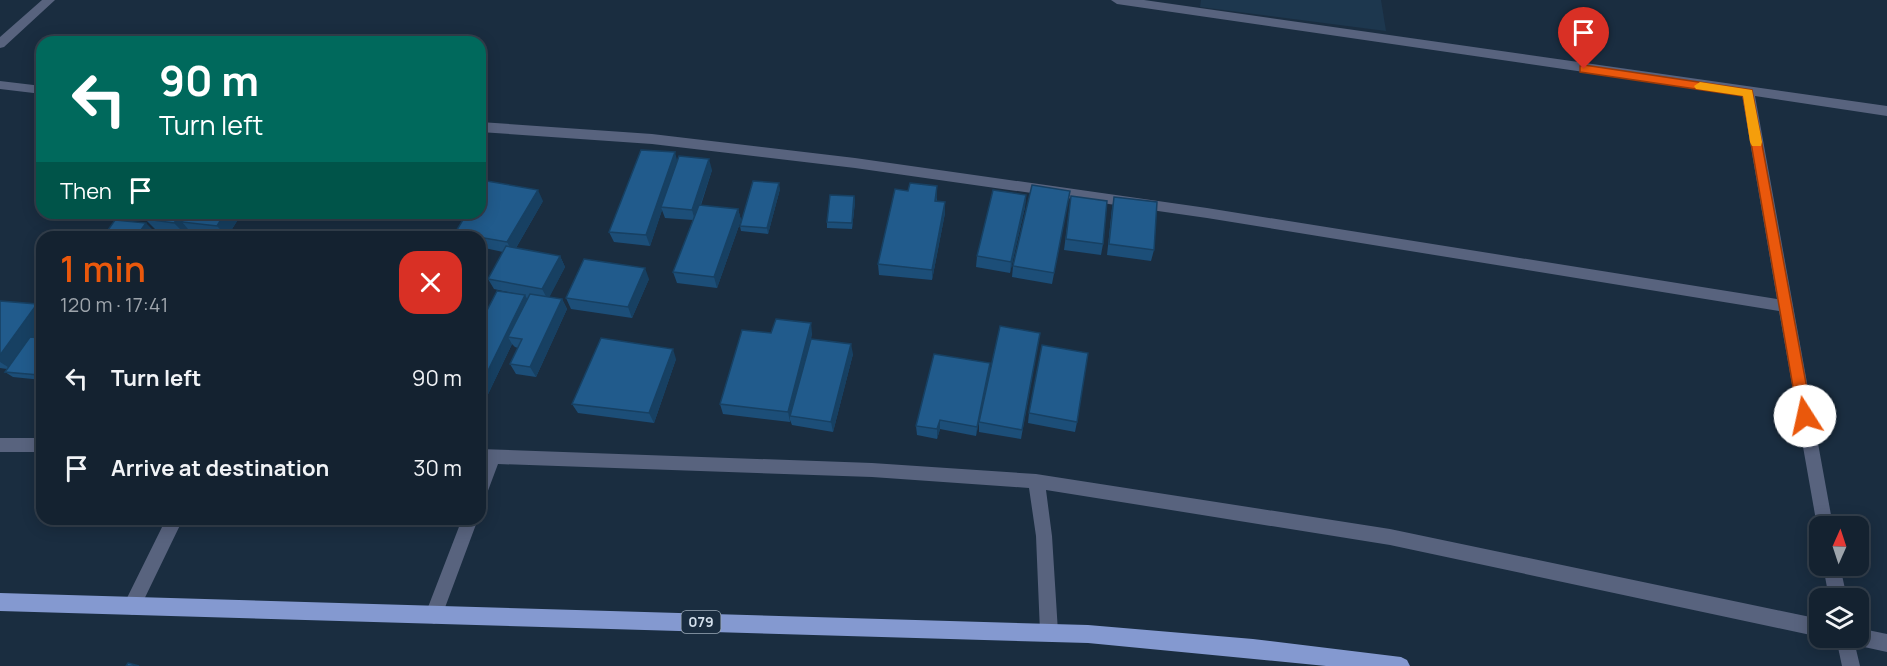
<!DOCTYPE html>
<meta charset="utf-8">
<style>
body{margin:0;font-family:Manrope,sans-serif;background:#212f3c;color:#f1f3f6;height:100vh;display:flex;flex-direction:column;font-size:22px;white-space:nowrap}
*{box-sizing:border-box;margin:0}
p{font-size:20px;color:#9da4ab}
.icon{flex:none;width:33px;height:33px;fill:none;stroke:currentColor;stroke-width:2;stroke-linecap:round;stroke-linejoin:round}
.map{position:relative;flex:1;overflow:hidden}
.sheet{position:absolute;left:36px;top:231px;width:450px;height:294px;display:flex;flex-direction:column;background:#142230;border-radius:18px;box-shadow:0 3px 15px #0003,0 0 0 2px #333f4c}
.sheet>*{flex:none}
.banner{position:absolute;left:36px;top:36px;width:450px;height:183px;border-radius:18px;box-shadow:0 3px 15px #0003,0 0 0 2px #333f4c;background:#00695c;color:#fff;overflow:hidden}
.needle{width:39px;rotate:3deg}
.tools{position:absolute;left:1809px;top:516px;display:grid;gap:12px}
.tools a{display:grid;place-items:center;width:60px;height:60px;border-radius:12px;background:#142230;box-shadow:0 3px 15px #0003,0 0 0 2px #333f4c;font-size:30px}
.pin{position:absolute;display:grid;place-items:center;width:51px;height:51px;color:#fff;margin:-62px -26px;border-radius:50% 50% 50% 0;rotate:-45deg;box-shadow:0 0 6px #0007}
.pin .icon{rotate:45deg}
.me{position:absolute;width:66px;margin:-33px;rotate:350deg;stroke-linejoin:round;filter:drop-shadow(0 0 4px #0008)}
.turn{display:flex;align-items:center;gap:21px;height:126px;padding:0 24px;font-size:27px}
.turn .icon{width:78px;height:78px;stroke-width:2.5}
.turn b{display:block;font-size:42px;line-height:51px}
.then{display:flex;align-items:center;height:57px;padding:0 24px;background:#0003;gap:12px;font-size:22px}
.round{display:grid;place-items:center;flex:none;width:63px;height:63px;border-radius:18px;background:#212f3c}
.headline{display:flex;align-items:center;justify-content:space-between;height:102px;padding:0 24px}
h1{font-size:36px;font-weight:600;line-height:45px;color:#ea580c}
ul{padding:0;list-style:none}
li{display:flex;align-items:center;gap:18px;height:90px;padding:0 24px}
li div{flex:1}
li b{display:block;font-size:22px}
li em{font-style:normal}
.map>svg:first-child{display:block}
.built{fill:#1d374e}
.lines{fill:none;stroke-linecap:round;stroke-linejoin:round}
.street{fill:#58637e;fill-rule:evenodd}
.primary{fill:#8499d0;fill-rule:evenodd}
.wall{fill:#1c4e78}
.shaded-wall{fill:#174062}
.building{fill:#215b8c;stroke:#174062;stroke-width:1.5}
.route{fill:#ea580c;stroke:#983908;stroke-width:1.5}
.slow{fill:#f59e0b}
.labels{text-anchor:middle;stroke-width:4.5;stroke-linejoin:round;paint-order:stroke}
.shield{fill:#1a2d40;stroke:#9caab8;stroke-width:1.5}
.shield-label{font-size:14px;font-weight:bold;fill:#d3dfeb}
</style>
<div class="map">
<svg width="1887" height="666" viewBox="0 0 1887 666">
<rect width="100%" height="100%" fill="#1a2d40"/>
<path class="built" d="M1201,0h180l5,31 -186,-24z"/>
<g class="lines">
<path class="street" d="M42,0h13l-51,47 -4,1v-11z
M1111,0h33l743,106v10l-132,-20 78,430h-13v6l-3,-6 -38,-215 -572,-93 -352,-50 -203,-24 -172,-12v-10l172,12 203,24 352,50 570,91 -35,-204 -625,-91z
M0,81l42,5v8l-42,-5z
M0,438h42v14h-42z
M480,449l392,14 164,11 354,55 430,90v18l-430,-92 -344,-55 6,46 6,96 -3,6 -6,3 -6,-3 -3,-6 -4,-96 -7,-48 -157,-11 -374,-13 -12,32 -6,3z
M166,519h17l-45,93 -6,3 -6,-3 -3,-6z
M462,519h16l-38,102 -6,3 -6,-3 -3,-6z
M1823,566h17l7,32h-18z
M1858,628l29,6v18l-32,-7 5,21h-18l-6,-28h22z"/>
<path class="primary" d="M0,593l1088,32 165,14 148,18 6,3 3,6h-84l-238,-23 -1088,-32z"/>
</g>
<path class="wall" d="M677,161l35,9 -11,35 37,4 3,11 -24,68 -40,-5 -4,-11 20,-52 -28,-2 -3,-8 -12,36 -36,-4 -5,-10z
M780,189l-12,45 -27,-3 -1,-5z
M1070,191l-18,93 -40,-7 1,-11z
M1026,195l-1,12 -15,66 -34,-6 1,-11z
M854,196l1,6 -3,27 -25,-1v-6z
M1071,196l32,48 -2,11 -37,-5z
M937,197v4l8,1v11l-13,67 -53,-5 -1,-11z
M1114,197l40,53 -3,11 -44,-6 5,-47z
M543,201l-27,47 44,8 5,11 -16,30 13,2 5,10 -31,68 -20,-3 -6,-10 8,-16 -3,-1 -3,-3 -32,67 42,-116 -28,-6 -6,-10 15,-27 -23,-5v-10h-23l-2,-4z
M242,213l-15,24 -35,-4 -4,-4 -3,5 -29,-4 -11,-11z
M649,279l-17,39 -61,-9 -5,-11z
M0,301l42,25 -8,11 8,1v42l-29,-3 -8,-5 2,-3 -7,-1z
M771,333h41l-1,6 42,15 -20,78 -41,-7 -2,-5v2l-67,-8 -3,-10z
M1040,333l-19,106 -42,-7v-10z
M676,359l-22,64 -76,-10 -6,-9z
M990,363l-14,73 -36,-7 -3,10 -20,-4 -1,-9z
M1029,413l48,9 -2,10 -47,-9z"/>
<path class="shaded-wall" d="M675,152l3,12 -17,43 1,3 -12,36 -4,-11z
M709,159l3,11 -17,51 -3,-11z
M779,183l1,6 -12,45 -1,-6z
M937,186v11l-2,15v-11z
M538,190l5,11 -30,52 -6,-11z
M1026,195l-1,12 -15,66 1,-11z
M854,196l1,6 -3,27v-6z
M945,202v11l-13,67v-10z
M738,209l3,11 -24,68 -3,-11z
M182,213h18l-18,9 6,7 -3,5 -11,-11z
M225,213h17l-15,24 -10,-11z
M146,223l11,11 -2,3h-19z
M560,256l5,11 -17,33 -6,-11z
M645,268l4,11 -17,39 -4,-11z
M525,295l6,11 -23,31 4,7 -32,67v-24z
M562,299l5,10 -31,68 -6,-10z
M37,304l5,5v17l-31,43 -11,-7v-7z
M811,323l1,10 -21,83h-1v6l-2,-10z
M851,344l2,10 -20,78 -2,-10z
M673,349l3,10 -22,64 -5,-10z
M990,363v10l-14,63 1,-9z
M940,420v9l-3,10v-10z"/>
<path class="building" d="M641,150l34,2 -29,83 -37,-3z
M679,156l30,3 -17,51 -31,-3z
M487,181l51,9 -31,52 -52,-9 12,-20h13v-20z
M753,181l26,2 -12,45 -27,-2z
M910,183l27,3 -2,15 10,1 -13,68 -54,-6 17,-75 13,2z
M1032,185l38,6 -16,82 -41,-7z
M993,190l33,5 -15,67 -34,-6z
M830,195l24,1 -2,27 -25,-1z
M1071,196l36,5 -4,43 -37,-5z
M1114,197l43,5 -3,48 -45,-6z
M699,205l39,4 -24,68 -41,-5z
M150,213h32l-8,10 -29,-4z
M188,213h37l-8,13 -35,-4z
M115,220l31,3 -10,14h-33z
M506,246l54,10 -18,33 -54,-10z
M584,259l61,9 -17,39 -62,-9z
M497,291l28,4 -45,92v-63z
M530,294l32,5 -32,68 -20,-3 12,-25 -14,-2z
M0,301l37,3 -37,51z
M776,319l35,4 -23,89 -68,-8 22,-74 29,3z
M1000,326l40,7 -18,97 -43,-8z
M30,337l12,1v33l-3,4 -34,-3z
M601,338l72,11 -24,64 -77,-9z
M811,339l40,5 -20,78 -41,-6z
M1042,345l46,8 -11,69 -48,-9z
M934,354l56,9 -13,64 -37,-7 -3,9 -21,-3z
M128,663l11,3h-13z"/>
<path class="route" d="M1584,65l168,25 60,326 -2,5h-10l-2,-5 -55,-320 -163,-24v-6z"/>
<path class="slow" d="M1700,82l52,8 10,52 -1,4h-9l-2,-4 -7,-46 -47,-7 -2,-3z"/>
<g class="labels">
<rect class="shield" x="681.5" y="611" width="39" height="22" rx="4.5"/>
<g class="shield-label">
<text x="701" y="627">079</text>
</g>
</g>
</svg>
<div class="tools">
<a><svg class="needle" viewBox="-14 -14 28 28"><path d="M0-13l5 13h-10z" fill="#e53935"/><path d="M0 13l5-13h-10z" fill="#9da4ab"/></svg></a>
<a><svg class="icon" aria-label="layers" viewBox="0 0 24 24"><path d="M12 4l9 5-9 5-9-5zM3 14l9 5 9-5"/></svg></a>
</div>
<div class="pin" style="left:1584px;top:69px;background:#d93025"><svg class="icon" aria-label="arrive" viewBox="0 0 24 24"><path d="M6 21V4h12l-3 4 3 4H6"/></svg></div>
<svg class="me" style="left:1805px;top:416px" viewBox="-20 -20 40 40"><circle r="19" fill="#fff"/><path d="M0-13L10 11 0 6-10 11z" fill="#ea580c"/></svg>
<div class="banner">
<div class="turn"><svg class="icon" aria-label="left" viewBox="0 0 24 24"><path d="M17 20v-9H6M10 6l-5 5 5 5"/></svg><div><b>90 m</b>Turn left</div></div>
<div class="then">Then<svg class="icon" aria-label="arrive" viewBox="0 0 24 24"><path d="M6 21V4h12l-3 4 3 4H6"/></svg></div>
</div>
<section class="sheet">
<div class="headline"><div><h1>1 min</h1><p>120 m · 17:41</p></div><a class="round" style="background:#d93025;color:#fff"><svg class="icon" aria-label="close" viewBox="0 0 24 24"><path d="M6 6l12 12M18 6L6 18"/></svg></a></div>
<ul>
<li><svg class="icon" aria-label="left" viewBox="0 0 24 24"><path d="M17 20v-9H6M10 6l-5 5 5 5"/></svg><div><b>Turn left</b></div><em>90 m</em></li>
<li><svg class="icon" aria-label="arrive" viewBox="0 0 24 24"><path d="M6 21V4h12l-3 4 3 4H6"/></svg><div><b>Arrive at destination</b></div><em>30 m</em></li>
</ul>
</section>
</div>
